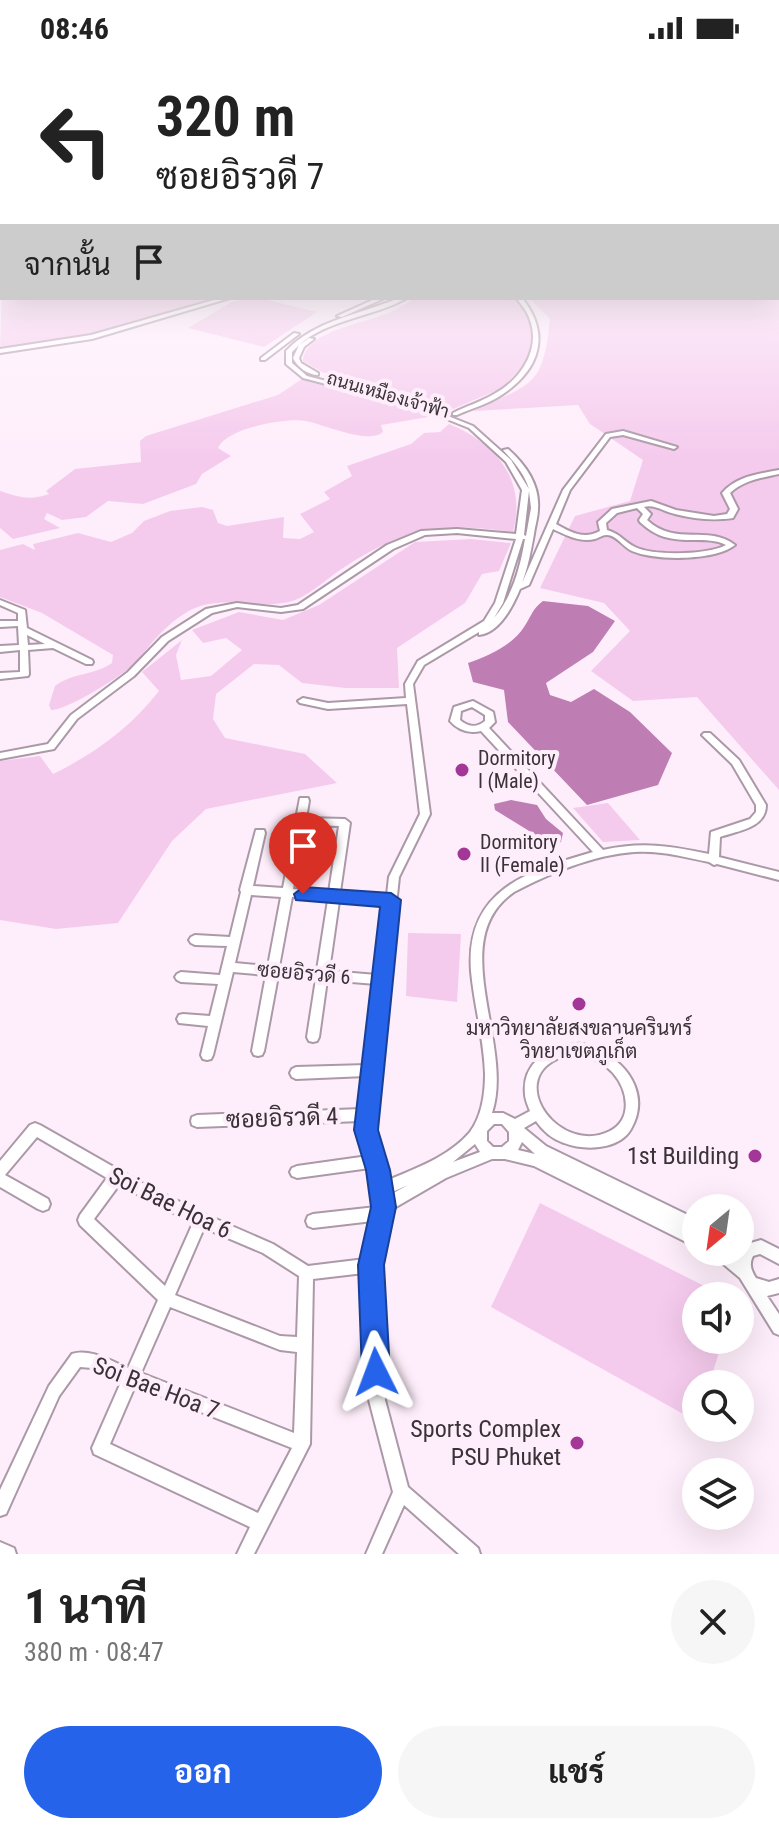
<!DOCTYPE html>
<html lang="th">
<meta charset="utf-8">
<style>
body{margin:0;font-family:"Roboto Condensed",Sarabun,sans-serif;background:#f6f6f6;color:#222;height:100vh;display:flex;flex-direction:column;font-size:30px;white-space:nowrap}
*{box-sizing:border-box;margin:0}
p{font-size:26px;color:#767676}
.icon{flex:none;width:44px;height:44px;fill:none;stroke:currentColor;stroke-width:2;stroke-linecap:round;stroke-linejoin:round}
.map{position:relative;height:1498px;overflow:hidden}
.panel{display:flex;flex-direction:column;background:#fff;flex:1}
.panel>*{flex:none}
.top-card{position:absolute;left:0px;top:0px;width:780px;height:244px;box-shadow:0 8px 32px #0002;background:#fff;color:#222;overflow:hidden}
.needle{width:52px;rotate:209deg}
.buttons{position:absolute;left:682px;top:1138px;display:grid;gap:16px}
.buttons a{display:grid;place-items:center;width:72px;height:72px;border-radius:50%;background:#fff;box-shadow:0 8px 32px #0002;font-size:40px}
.pin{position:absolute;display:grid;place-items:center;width:68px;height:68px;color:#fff;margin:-82px -34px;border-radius:50% 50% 50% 0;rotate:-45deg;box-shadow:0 0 8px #0007}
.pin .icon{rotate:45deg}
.me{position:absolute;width:88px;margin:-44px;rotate:357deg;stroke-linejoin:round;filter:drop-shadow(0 0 6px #0008)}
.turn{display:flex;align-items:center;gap:28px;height:168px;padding:0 24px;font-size:36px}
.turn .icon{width:104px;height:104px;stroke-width:2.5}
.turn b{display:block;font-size:56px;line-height:68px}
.then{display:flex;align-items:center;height:76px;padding:0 24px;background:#0003;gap:16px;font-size:30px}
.round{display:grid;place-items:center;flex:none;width:84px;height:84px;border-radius:42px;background:#f6f6f6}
.headline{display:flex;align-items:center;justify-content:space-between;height:136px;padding:0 24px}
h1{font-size:48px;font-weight:700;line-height:60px}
.action{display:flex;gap:16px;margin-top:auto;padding:16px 24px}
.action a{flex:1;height:92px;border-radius:48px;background:#2563eb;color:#fff;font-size:32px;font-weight:700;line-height:92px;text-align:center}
.action a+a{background:#f6f6f6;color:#222}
.status{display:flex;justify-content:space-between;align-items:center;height:56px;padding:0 40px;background:#fff;direction:ltr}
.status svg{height:22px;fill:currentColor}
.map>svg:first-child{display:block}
.green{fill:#f5cbed}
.water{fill:#be7eb4}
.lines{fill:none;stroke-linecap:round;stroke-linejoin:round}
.minor-casing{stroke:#ac99a8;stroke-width:4}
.minor{fill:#fff;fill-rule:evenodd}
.route{fill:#2563eb;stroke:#184099;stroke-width:2}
.poi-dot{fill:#a33797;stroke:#feeefb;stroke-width:3}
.labels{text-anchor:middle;stroke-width:8;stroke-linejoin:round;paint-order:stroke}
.far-street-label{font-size:18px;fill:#3a3238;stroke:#feeefb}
.poi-label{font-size:20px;fill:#3a3238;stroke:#feeefb;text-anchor:start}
.street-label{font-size:20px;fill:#3a3238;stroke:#feeefb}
.near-street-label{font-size:24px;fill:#3a3238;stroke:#feeefb}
.near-poi-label{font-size:24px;fill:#3a3238;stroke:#feeefb;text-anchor:end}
</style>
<div class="status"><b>08:46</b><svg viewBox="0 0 49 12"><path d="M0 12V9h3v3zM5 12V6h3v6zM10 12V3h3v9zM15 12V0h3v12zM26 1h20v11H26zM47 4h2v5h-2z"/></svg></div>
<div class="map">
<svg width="779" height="1498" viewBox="0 0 779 1498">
<rect width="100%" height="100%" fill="#feeefb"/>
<path class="green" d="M779,195v539l-82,-93 -64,4 -42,-30 39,-40 -26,-28 -64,-15 35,-72 55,-15 13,-41 -53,-36 -12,-19 -105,6c59,-28 70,-23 77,-92l-21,-21h249z
M2,229v13h200l4,3c-69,21 -135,42 -206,48z
M250,242h9l58,14 -53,35 -76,-19 44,-26z
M415,242h100l15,24 3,22 -8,20 -23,24 -49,21 -131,-37 -19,-11c1,-31 67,-38 90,-50 8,-3 15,-9 22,-13z
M302,323l118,30 8,8 -47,8 2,7c-14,13 -57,-7 -77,-11 -19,-4 -79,7 -88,27l13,8 -29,18 -6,10 -53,20 -35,-3 -22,16 -24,3 -15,-7 -3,6 16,9 -47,11 -13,-11v-37c19,6 29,10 49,3l-3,-3 29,-22 66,-7 -1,-21 6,-5 132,-41z
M449,368c47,19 78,56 64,108 -73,-10 -110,-4 -173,38 -16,11 -32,27 -51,32 -35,8 -68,-9 -102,10 -21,12 -37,33 -52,51 -11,12 -69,48 -84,47l-2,-5 6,-19c19,-14 38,-10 57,-23l1,-8 -71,-42 -42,-16v-47l23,-6 12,6 -2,-6 45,-11 33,9 21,-9 12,-12 26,-10 32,-4 11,3 5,13 9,3 57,-9 -1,21 17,1 14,-7 -14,-18 30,-15 -6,-7 28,-16 -5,-10 64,-22 13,-11 16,-1z
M471,483l40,4 -12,28 -17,3 -17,29 -68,45 2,40h-54l-43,-5 -23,-18 -25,-1 -38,30 -3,25 12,19 80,16 32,29 -131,26 -34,32 -54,82 -62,6 -56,-9v-159l40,-5 13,18c41,-20 77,-46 106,-83l-17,-19 40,-32 -6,15 5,25 30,-4 31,-26 -16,-12 -23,5 -11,-13 47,-18 44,8 36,-15 96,-63z
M608,747l32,37 -37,2 -30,-34z
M408,877l53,1 -4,68 -51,-6z
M540,1147l184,93h-28v44h27l-14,44h-13v37l-205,-114z"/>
<path class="water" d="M543,545l45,5 27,15 -22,31 -47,31 4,12 21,7 23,-13 36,23 42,41 -14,32 -71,20 -79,-83 -4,-32 -31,-8 -5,-19c19,-6 45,-18 56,-36 7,-10 8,-18 19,-26z
M511,744l26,5 9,14 17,14 -2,9 -9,3 -57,-35 -1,-6z"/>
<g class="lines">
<defs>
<path id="minor" d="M0,225h2v4h-2z
M221,242h9l-138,41 -92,14v-4l91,-14z
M377,242h8l-43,19 -5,-1z
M399,242h8c-33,19 -79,21 -108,47l10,-7 5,1 -10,8 -5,11 2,5 17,10v2c-10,0 -21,-8 -25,-17l6,-13 -7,7v11l15,13 116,30 50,20 38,34 18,29c-5,-16 -15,-27 -26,-39l5,-1c17,15 32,36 30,60 0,8 -3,17 -4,25 -3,17 -6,33 -12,49l41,-93 43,-56 17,-3 54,16 -3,2 -51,-14 -13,2 -40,53 -14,34c14,8 28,16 44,7l-2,-9 14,-13 39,-8 25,9 38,6 13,-2 3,-5 -8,-16c15,-17 36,-19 57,-23v4c-18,4 -35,6 -49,19l8,16 -5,9c-20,3 -39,1 -58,-4 -11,-2 -20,-10 -31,-7l7,7 -4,6c29,27 61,4 88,25 -20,16 -80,16 -103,6 -8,-3 -16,-17 -26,-16 -4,0 -7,3 -11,4 -15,4 -29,-4 -42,-10l-24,56 -9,4c-7,17 -21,44 -41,46v-3l-55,33 -11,19 17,130 -31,63 -27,253 11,31 3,20c28,-12 63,-24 84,-49 12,-16 15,-39 15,-58 -1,-35 -11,-69 -14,-103 -6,-82 57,-100 122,-119l-112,-121c-12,3 -23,-1 -31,-10l4,-14 19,-6 20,11 2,10 -6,6 114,122c39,-9 68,-4 106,4l2,-22 39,-13 6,-7v-7l-24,-41 -28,-27 -2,-2 2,-2h6l29,27 27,45c0,23 -28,26 -46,32l-1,20 60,15v8l-62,-16 -3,1 -5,-3c-24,-5 -50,-12 -75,-10 -41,3 -84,21 -120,40 -70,48 1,152 -22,221h11l12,6 15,-8c-2,-5 -5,-12 -5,-17 -3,-28 19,-45 44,-49 4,0 8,-2 12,-1 4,0 8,2 11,4 34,11 59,46 39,81 -12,21 -46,22 -67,14 -12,-4 -21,-12 -28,-22l-12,7 22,18 150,73v28l-162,-81 -29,-7h-13l-46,19 -57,33 -11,54 7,135 23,87 70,61 2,6h-21l-55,-49 -22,49h-16l27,-62 -24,-92 -5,-127 -51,6 -3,165 -56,110h-17l13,-27 -156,-73 -2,-6 30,-68 -30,-12 -12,-1 -21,29 -53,118 -6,2v-26l49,-104 23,-32c18,-6 39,7 56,14l30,-68 -78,-75 -2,-5 2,-5 27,-37 -70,-41 -32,38 43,24 2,5 -2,5 -5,2 -5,-2 -38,-22v-26l30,-36 5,-2 5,2 100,57 62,31 71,31 35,22 57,-7 8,-38 -60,7 -5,-2 -2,-5 2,-5 5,-2 63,-7 -6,-39 -73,10 -5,-2 -2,-4 2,-4 5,-2 71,-10 -8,-26 1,-9 -164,6 -5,-2 -1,-4 1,-4 5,-2 165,-6 4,-33 -70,3 -4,-2 -2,-4 2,-4 4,-2 71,-2 9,-81 -49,-4 -8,57 -2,4 -4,1 -4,-1 -2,-4 9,-58 -38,-3 -14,75 -2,4 -4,1 -4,-1 -2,-4 14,-76 -33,-3 -20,83 -2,4 -4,1 -4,-1 -2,-4 7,-29 -29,-3 -2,-4 2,-4 4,-1 27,2 8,-32 -37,-2 -4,-2 -2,-3 2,-3 4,-2 39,3 7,-29 -32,-1 -4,-2 -2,-3 2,-3 4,-2 35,2 11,-45 -1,-2 16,-60h8l1,3 -12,53 30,2 17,-90h8l1,3 -3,17 39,1 5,4 -10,69 47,3 2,-18 31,-63 -13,-110 -79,5 -28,-6 -2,-2 5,-3 25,5 78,-5 -1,-14 13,-23 66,-40 11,-18 21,-64 -59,-6 -32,2 -32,14 -90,60 -22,3 -44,-5 -25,6 -44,28 -34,35 -57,43 -23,30 -54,10v-6l48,-9 23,-29 57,-43 34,-35 44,-28 31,-6 44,5 17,-3 89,-60 34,-14 36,-2 59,5 6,-44 -16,-28 -37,-34 -50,-20 -116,-30 -17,-14v-13c29,-31 75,-37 113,-53zM529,435l2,17 -5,28 -2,-1zM637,452l6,6 -4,6 1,2c17,16 31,18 54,18 11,0 22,0 32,5 -18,10 -73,11 -91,2 -11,-5 -14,-13 -28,-17l-1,-7 11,-10zM523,483h2c-5,29 -12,56 -31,79l9,-15zM472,651l13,8v6c-8,7 -17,6 -25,-1l1,-9zM305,769l34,1 -10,66 -36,-3zM251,839l30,2 -13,69 -33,-3zM292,841l36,3 -11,70 -38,-3zM339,845l47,3 -9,71 -48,-4zM581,998c12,5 23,9 32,19 15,17 20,46 -3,58 -49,25 -104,-48 -53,-72 7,-3 16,-4 24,-5zM494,1068h8l7,8v9l-7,6h-9l-6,-6v-10zM522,1086l13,12 -17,-4zM475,1088l5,8 -27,10zM119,1129l74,38 -28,63 -71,-67zM408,1129l-20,11v-2zM204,1172l59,25 36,23 -2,61 -17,-1 -105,-41zM170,1251l110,43 17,2 -3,81 -153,-60zM135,1330l157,62 -34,65 -148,-69z
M516,242h6c29,36 18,71 -19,96 -14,10 -31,14 -46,21h-4v-2c13,-7 28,-11 41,-19 26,-14 47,-44 36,-74 -3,-9 -8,-15 -14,-22z
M294,277l5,1 -34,26h-4v-2z
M0,544l25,10 2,18 65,32 1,2 -1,2h-6l-33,-16 -25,2 1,24 -1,2 -28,3v-6l20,-1v-22l-20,2v-6l19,-1 -1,-19 -18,1v-6h18v-8l-18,-8zM27,579l18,9 -17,1z
M761,1184l18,9v15l-19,-10 -7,2c-4,8 -2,14 3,22l13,4 10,-3v14l-12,3 12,18v21l-5,-2 -34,-55 -25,-21 -2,-5h18l6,5 7,-12z
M0,1486l14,6 2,6h-16z"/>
</defs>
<use href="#minor" class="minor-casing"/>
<use href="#minor" class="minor"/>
</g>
<linearGradient id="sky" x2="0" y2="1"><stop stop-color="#979ed3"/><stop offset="0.48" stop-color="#fff7fd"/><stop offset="1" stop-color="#fff7fd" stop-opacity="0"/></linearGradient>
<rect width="779" height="401" fill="url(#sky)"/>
<path class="route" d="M303,831l88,6 10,7 -23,230 12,40 6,37 -12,58 6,107 -4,10 -10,4 -10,-4 -4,-10 -4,-107 13,-58 -5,-37 -12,-40 26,-223 -84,-7 -2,-6z"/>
<g class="poi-dot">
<circle cx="462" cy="714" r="8"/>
<circle cx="464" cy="798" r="8"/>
<circle cx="579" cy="948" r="8"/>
<circle cx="755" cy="1100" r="8"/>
<circle cx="577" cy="1387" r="8"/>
</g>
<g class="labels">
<g class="far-street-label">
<text transform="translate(388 339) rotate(16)" y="6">ถนนเหมืองเจ้าฟ้า</text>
</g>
<g class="poi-label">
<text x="478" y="709">Dormitory<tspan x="478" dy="23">I (Male)</tspan></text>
<text x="480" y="793">Dormitory<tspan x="480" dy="23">II (Female)</tspan></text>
<text x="579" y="979" text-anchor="middle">มหาวิทยาลัยสงขลานครินทร์<tspan x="579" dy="23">วิทยาเขตภูเก็ต</tspan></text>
</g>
<g class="street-label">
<text transform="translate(304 917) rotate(5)" y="7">ซอยอิรวดี 6</text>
</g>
<g class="near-street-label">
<text transform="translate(282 1062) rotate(-2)" y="8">ซอยอิรวดี 4</text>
<text transform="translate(170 1147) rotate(26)" y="8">Soi Bae Hoa 6</text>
<text transform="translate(156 1332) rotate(21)" y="8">Soi Bae Hoa 7</text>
</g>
<g class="near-poi-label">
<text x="739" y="1108">1st Building</text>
<text x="561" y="1381">Sports Complex<tspan x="561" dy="28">PSU Phuket</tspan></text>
</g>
</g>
</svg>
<div class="buttons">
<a><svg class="needle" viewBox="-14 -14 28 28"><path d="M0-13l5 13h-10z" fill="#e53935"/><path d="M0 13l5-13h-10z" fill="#767676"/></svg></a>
<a><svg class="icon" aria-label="sound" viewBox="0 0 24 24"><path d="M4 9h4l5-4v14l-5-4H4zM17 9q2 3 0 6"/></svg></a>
<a><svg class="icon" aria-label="search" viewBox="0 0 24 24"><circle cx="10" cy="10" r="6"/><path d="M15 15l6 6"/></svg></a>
<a><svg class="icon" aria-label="layers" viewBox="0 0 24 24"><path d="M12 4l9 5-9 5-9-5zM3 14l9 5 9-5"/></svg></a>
</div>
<div class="pin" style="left:303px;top:838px;background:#d93025"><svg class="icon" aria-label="arrive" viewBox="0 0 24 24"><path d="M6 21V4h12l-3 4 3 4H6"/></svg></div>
<svg class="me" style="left:376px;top:1316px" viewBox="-20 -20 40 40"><path d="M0-17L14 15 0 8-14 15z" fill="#2563eb" stroke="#fff" stroke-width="4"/></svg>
<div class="top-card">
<div class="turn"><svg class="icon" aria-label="left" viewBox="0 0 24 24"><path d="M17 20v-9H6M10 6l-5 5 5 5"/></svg><div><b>320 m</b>ซอยอิรวดี 7</div></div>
<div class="then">จากนั้น<svg class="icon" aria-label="arrive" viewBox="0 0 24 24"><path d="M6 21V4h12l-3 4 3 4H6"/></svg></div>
</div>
</div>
<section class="panel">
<div class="headline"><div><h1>1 นาที</h1><p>380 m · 08:47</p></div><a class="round"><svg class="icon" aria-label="close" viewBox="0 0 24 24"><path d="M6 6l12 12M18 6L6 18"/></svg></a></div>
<div class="action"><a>ออก</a><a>แชร์</a></div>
</section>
